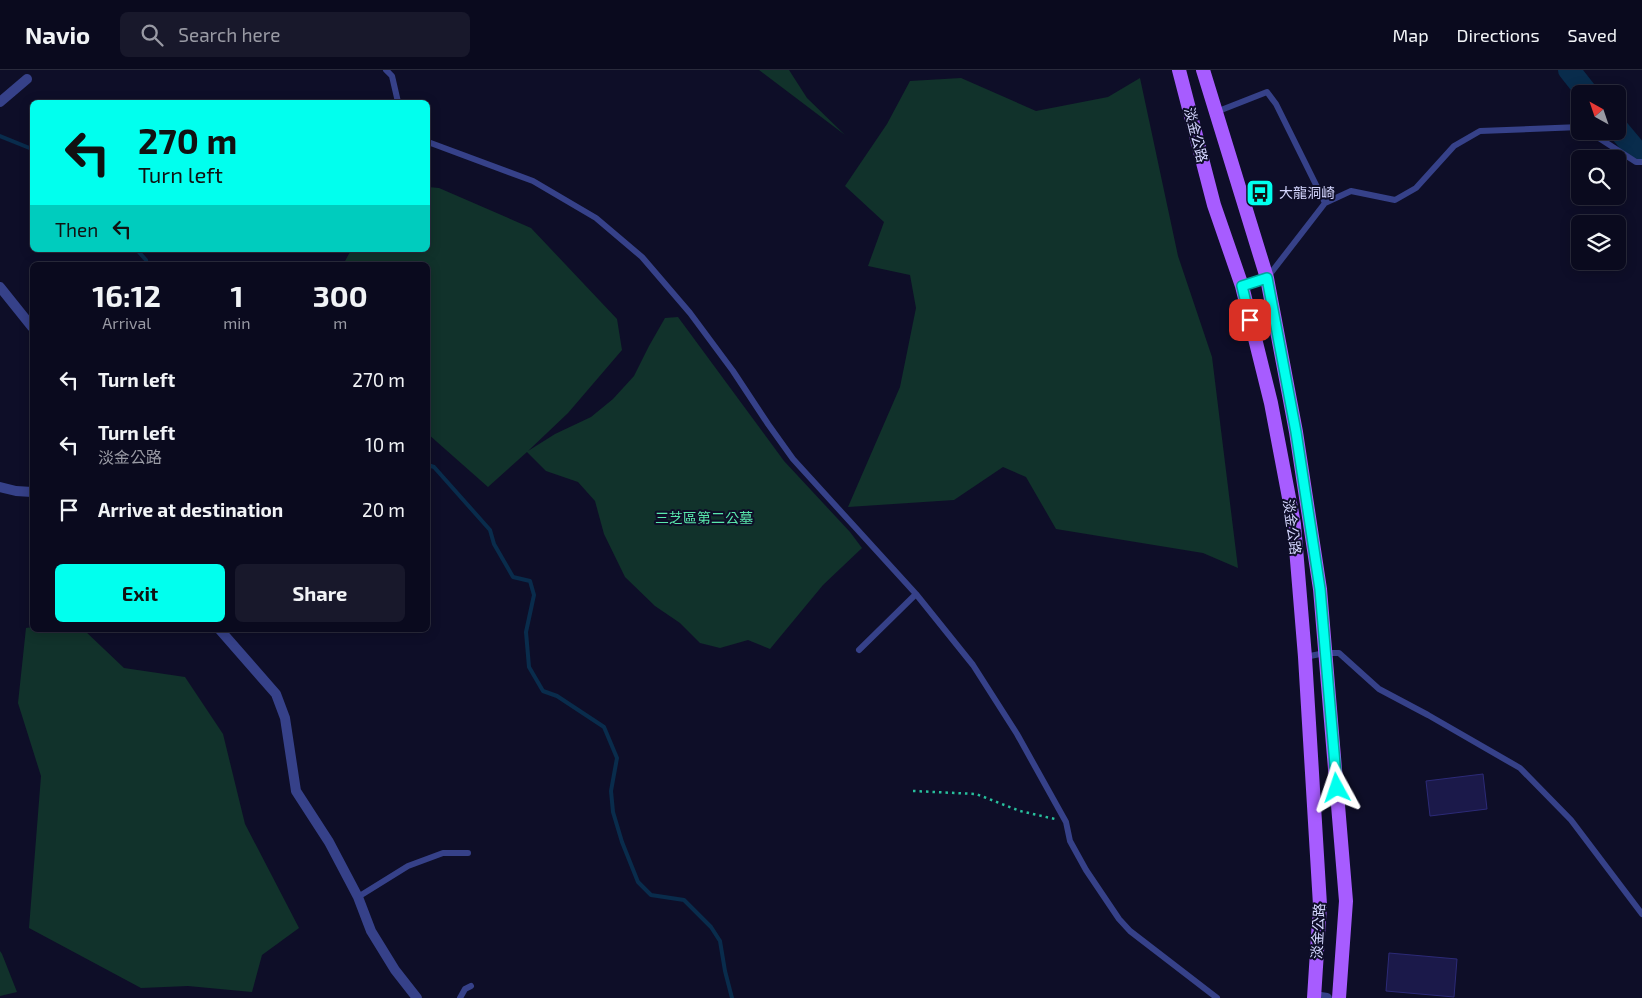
<!DOCTYPE html>
<meta charset="utf-8">
<style>
body{margin:0;font-family:"Exo 2","Noto Sans TC",sans-serif;background:#18182b;color:#f1f3f6;height:100vh;display:flex;flex-direction:column;font-size:19px;white-space:nowrap}
*{box-sizing:border-box;margin:0}
p{font-size:16px;color:#999aa4}
.icon{flex:none;width:28px;height:28px;fill:none;stroke:currentColor;stroke-width:2;stroke-linecap:round;stroke-linejoin:round}
.map{position:relative;flex:1;overflow:hidden}
.panel{position:absolute;left:30px;top:192px;width:400px;height:370px;display:flex;flex-direction:column;background:#0a0a1e;border-radius:8px;box-shadow:0 2px 12px #0003,0 0 0 1px #2a2b3c}
.panel>*{flex:none}
.guide{position:absolute;left:30px;top:30px;width:400px;height:152px;border-radius:8px;box-shadow:0 2px 12px #0003,0 0 0 1px #2a2b3c;background:#01ffee;color:#111;overflow:hidden}
.needle{width:32px;rotate:320deg}
.fabs{position:absolute;left:1571px;top:15px;display:grid;gap:10px}
.fabs a{display:grid;place-items:center;width:55px;height:55px;border-radius:8px;background:#0a0a1e;box-shadow:0 2px 12px #0003,0 0 0 1px #2a2b3c;font-size:25px}
.pin{position:absolute;display:grid;place-items:center;width:42px;height:42px;color:#fff;margin:-21px;border-radius:10px;box-shadow:0 2px 8px #0006}
.me{position:absolute;width:55px;margin:-28px;rotate:355deg;stroke-linejoin:round;filter:drop-shadow(0 0 4px #0008)}
.turn{display:flex;align-items:center;gap:18px;height:105px;padding:0 25px;font-size:22px}
.turn .icon{width:65px;height:65px;stroke-width:2.5}
.turn b{display:block;font-size:35px;line-height:42px}
.then{display:flex;align-items:center;height:48px;padding:0 25px;background:#0003;gap:10px;font-size:19px}
.eta{display:flex;justify-content:space-evenly;align-items:center;height:85px;text-align:center}
.eta b{font-size:30px;font-weight:700;line-height:35px}
.cta{display:flex;gap:10px;margin-top:auto;padding:10px 25px}
.cta a{flex:1;height:58px;border-radius:8px;background:#01ffee;color:#111;font-size:20px;font-weight:700;line-height:58px;text-align:center}
.cta a+a{background:#18182b;color:#f1f3f6}
ul{padding:0;list-style:none}
li{display:flex;align-items:center;gap:15px;height:65px;padding:0 25px}
li div{flex:1}
li b{display:block;font-size:19px}
li em{font-style:normal}
header{display:flex;align-items:center;gap:30px;box-sizing:border-box;height:70px;padding:0 25px;background:#0a0a1e;border-bottom:1px solid #2a2b3c}
header strong{font-size:24px}
nav{display:flex;gap:28px;margin-inline-start:auto;font-size:18px}
.search{width:350px;height:45px;background:#18182b;display:flex;align-items:center;gap:12px;box-sizing:border-box;padding:0 18px;border-radius:8px;color:#999aa4;font-size:19px}
.map>svg:first-child{display:block}
.green{fill:#11322b}
.lines{fill:none;stroke-linecap:round;stroke-linejoin:round}
.stream{stroke:#092c4c;stroke-width:4}
.river{stroke:#092c4c;stroke-width:22}
.building{fill:#1b194a;stroke:#2c2a77}
.path{stroke:#28c09d;stroke-width:2.5;stroke-dasharray:2.5 4;stroke-linecap:butt}
.service{stroke:#364189;stroke-width:6}
.minor{stroke:#364189;stroke-width:10}
.primary{stroke:#a75cff;stroke-width:14}
.route-casing{stroke:#01a69b;stroke-width:12}
.route{stroke:#01ffee;stroke-width:9}
.labels{text-anchor:middle;stroke-width:4;stroke-linejoin:round;paint-order:stroke}
.street-label{font-size:14px;fill:#d5d7ff;stroke:#0e0e28}
.poi-label{font-size:14px;fill:#d5d7ff;stroke:#0e0e28;text-anchor:start}
.park-label{font-size:14px;fill:#59e7ac;stroke:#0e0e28}
</style>
<header>
<strong>Navio</strong>
<div class="search"><svg class="icon" aria-label="search" viewBox="0 0 24 24"><circle cx="10" cy="10" r="6"/><path d="M15 15l6 6"/></svg>Search here</div>
<nav><a>Map</a><a>Directions</a><a>Saved</a></nav>
</header>
<div class="map">
<svg width="1642" height="928" viewBox="0 0 1642 928">
<rect width="100%" height="100%" fill="#0e0e28"/>
<path class="green" d="M759,0h30l18,28 38,37z
M961,8l75,33 72,-14 32,-19 38,178 34,101 26,211 -35,-15 -147,-24 -30,-52 -23,-10 -49,33 -106,7 52,-120 16,-79 -6,-33 -42,-9 16,-44 -39,-36 42,-62 23,-43z
M428,117l11,1 92,40 86,91 5,31 -54,63 -40,38 27,-17 36,-17 22,-18 21,-23 15,-30 16,-28 13,-1 106,144 66,71 12,16 -39,37 -53,64 -22,-9 -28,8 -20,-5 -20,-20 -25,-17 -30,-29 -21,-43 -9,-33 -17,-19 -32,-11 -19,-19 -39,35 -60,-53v-169h-85l8,-15h77z
M32,557v3h52l40,38 61,9 38,57 22,90 54,104 -37,27 -10,37 -64,-6 -47,2 -112,-60 12,-152 -23,-73 8,-75z
M0,881l2,3 15,38 -17,4z"/>
<g class="lines">
<path class="stream" d="M1622,64l20,17
M0,66l32,13
M137,180l9,10 1,5
M428,395l6,2 56,63 4,14 19,33 17,4 4,14 -8,37 3,35 14,24 14,5 47,31 13,31 -6,33 2,21 9,30 16,40 13,13 33,5 27,27 9,14 5,30 7,27"/>
<path class="river" d="M1569,0l19,24
M1618,59l20,24"/>
</g>
<path class="building" d="M1483,704l4,35 -57,7 -4,-35z
M1389,883l68,6 -3,38 -68,-6z"/>
<g class="lines">
<path class="path" d="M913,721l63,3 44,17 35,8"/>
<path class="service" d="M386,0l6,6 6,26
M1216,42l51,-20 9,12 49,99
M1588,61l48,31h6
M428,72l105,39 63,37 46,39 48,56 43,58 35,53 25,35 123,135 57,71 44,69 49,88 4,19 16,29 33,49 11,12 87,67
M1242,216l25,-8 58,-75 26,-12 44,9 21,-12 38,-42 26,-15 100,-4
M859,580l57,-56
M1305,587l20,-4h14l40,36 49,26 92,53 51,52 71,94
M358,827l50,-31 35,-13h25
M460,928l5,-9 6,-3"/>
<path class="minor" d="M0,32l27,-23
M0,217l32,40
M0,417l16,4 16,1
M220,560l56,64 9,24 11,73 33,51 29,55 13,34 24,39 22,28
M1314,926l13,2"/>
<path class="primary" d="M1179,0l35,135 28,81 29,117 23,121 11,133 15,248 -6,93
M1203,0l64,208 29,154 24,157 26,312 -7,97"/>
</g>
<g class="lines">
<defs>
<path id="route" d="M1250,250l-8,-34 25,-8 29,154 24,157 17,199"/>
</defs>
<use href="#route" class="route-casing"/>
<use href="#route" class="route"/>
</g>
<defs>
<symbol id="bus-square" viewBox="-11 -11 22 22"><rect x="-9" y="-9" width="18" height="18" rx="4" fill="#01ffee" stroke="#0e0e28"/><path d="M-5-6H5V4H4V6H2V4H-2V6H-4V4H-5ZM-3.5-4V0h7V-4ZM-3.5 1.2v1.5H-2V1.2ZM2 1.2v1.5H3.5V1.2Z" fill="#111"/></symbol>
</defs>
<g fill-rule="evenodd">
<use href="#bus-square" x="1244" y="107" width="32" height="32"/>
</g>
<g class="labels">
<g class="street-label">
<text transform="translate(1196 65) rotate(76)" y="5">淡金公路</text>
<text transform="translate(1292 457) rotate(82)" y="5">淡金公路</text>
<text transform="translate(1318 861) rotate(-87)" y="5">淡金公路</text>
</g>
<g class="poi-label">
<text x="1279" y="128">大龍洞崎</text>
</g>
<g class="park-label">
<text x="704" y="453">三芝區第二公墓</text>
</g>
</g>
</svg>
<div class="fabs">
<a><svg class="needle" viewBox="-14 -14 28 28"><path d="M0-13l5 13h-10z" fill="#e53935"/><path d="M0 13l5-13h-10z" fill="#999aa4"/></svg></a>
<a><svg class="icon" aria-label="search" viewBox="0 0 24 24"><circle cx="10" cy="10" r="6"/><path d="M15 15l6 6"/></svg></a>
<a><svg class="icon" aria-label="layers" viewBox="0 0 24 24"><path d="M12 4l9 5-9 5-9-5zM3 14l9 5 9-5"/></svg></a>
</div>
<div class="pin" style="left:1250px;top:250px;background:#d93025"><svg class="icon" aria-label="arrive" viewBox="0 0 24 24"><path d="M6 21V4h12l-3 4 3 4H6"/></svg></div>
<svg class="me" style="left:1337px;top:718px" viewBox="-20 -20 40 40"><path d="M0-17L14 15 0 8-14 15z" fill="#01ffee" stroke="#fff" stroke-width="4"/></svg>
<div class="guide">
<div class="turn"><svg class="icon" aria-label="left" viewBox="0 0 24 24"><path d="M17 20v-9H6M10 6l-5 5 5 5"/></svg><div><b>270 m</b>Turn left</div></div>
<div class="then">Then<svg class="icon" aria-label="left" viewBox="0 0 24 24"><path d="M17 20v-9H6M10 6l-5 5 5 5"/></svg></div>
</div>
<section class="panel">
<div class="eta">
<div><b>16:12</b><p>Arrival</p></div>
<div><b>1</b><p>min</p></div>
<div><b>300</b><p>m</p></div>
</div>
<ul>
<li><svg class="icon" aria-label="left" viewBox="0 0 24 24"><path d="M17 20v-9H6M10 6l-5 5 5 5"/></svg><div><b>Turn left</b></div><em>270 m</em></li>
<li><svg class="icon" aria-label="left" viewBox="0 0 24 24"><path d="M17 20v-9H6M10 6l-5 5 5 5"/></svg><div><b>Turn left</b><p>淡金公路</p></div><em>10 m</em></li>
<li><svg class="icon" aria-label="arrive" viewBox="0 0 24 24"><path d="M6 21V4h12l-3 4 3 4H6"/></svg><div><b>Arrive at destination</b></div><em>20 m</em></li>
</ul>
<div class="cta"><a>Exit</a><a>Share</a></div>
</section>
</div>
